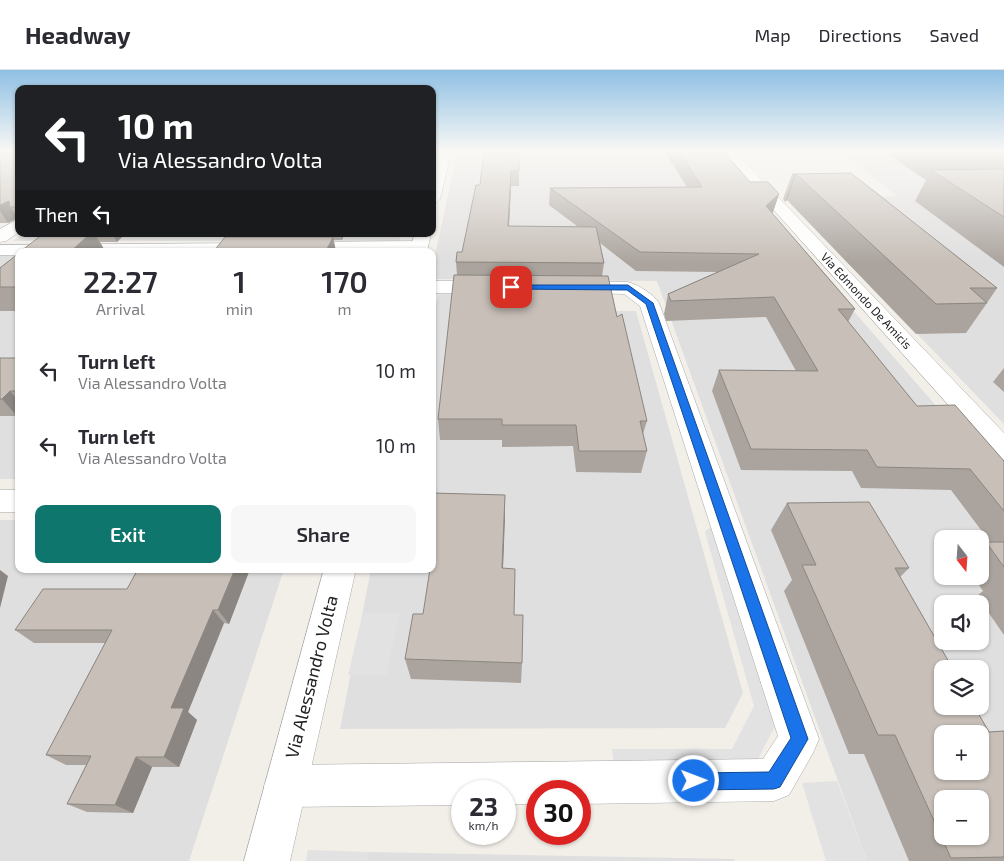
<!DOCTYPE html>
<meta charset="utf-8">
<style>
body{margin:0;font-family:"Exo 2",sans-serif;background:#f7f7f7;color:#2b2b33;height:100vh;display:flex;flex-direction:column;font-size:19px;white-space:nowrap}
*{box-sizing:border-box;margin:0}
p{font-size:16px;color:#7c7c81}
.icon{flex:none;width:28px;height:28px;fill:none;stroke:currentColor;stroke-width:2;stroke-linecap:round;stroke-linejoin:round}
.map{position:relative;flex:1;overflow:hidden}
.drawer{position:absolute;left:15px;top:178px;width:421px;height:325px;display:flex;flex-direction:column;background:#fff;border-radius:10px;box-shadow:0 1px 4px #0004}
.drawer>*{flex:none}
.top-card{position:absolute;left:15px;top:15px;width:421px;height:152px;border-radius:10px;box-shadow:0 1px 4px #0004;background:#202124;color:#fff;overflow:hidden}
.needle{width:32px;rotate:163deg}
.buttons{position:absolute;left:934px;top:460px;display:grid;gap:10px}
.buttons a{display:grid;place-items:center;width:55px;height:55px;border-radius:10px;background:#fff;box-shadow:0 1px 4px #0004;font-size:25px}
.speed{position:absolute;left:451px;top:710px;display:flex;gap:10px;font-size:25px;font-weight:700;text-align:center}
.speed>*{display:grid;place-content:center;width:65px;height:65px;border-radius:50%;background:#fff;box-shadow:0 1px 4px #0004;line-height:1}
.speed small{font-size:12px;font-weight:400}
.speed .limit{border:8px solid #d22;background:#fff;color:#111}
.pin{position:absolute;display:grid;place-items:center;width:42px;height:42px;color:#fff;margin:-21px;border-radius:10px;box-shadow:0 2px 8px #0006}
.me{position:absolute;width:55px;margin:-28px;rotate:89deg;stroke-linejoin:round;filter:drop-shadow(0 0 4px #0008)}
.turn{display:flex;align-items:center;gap:18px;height:105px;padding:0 20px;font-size:22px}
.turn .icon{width:65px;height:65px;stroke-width:2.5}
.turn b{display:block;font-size:35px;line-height:42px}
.then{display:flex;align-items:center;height:48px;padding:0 20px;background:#0003;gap:10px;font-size:19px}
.eta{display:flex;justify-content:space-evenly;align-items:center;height:85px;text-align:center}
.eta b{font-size:30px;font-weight:600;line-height:35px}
.primary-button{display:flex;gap:10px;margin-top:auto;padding:10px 20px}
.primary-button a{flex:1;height:58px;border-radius:10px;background:#0f766e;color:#fff;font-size:20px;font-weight:600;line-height:58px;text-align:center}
.primary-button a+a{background:#f7f7f7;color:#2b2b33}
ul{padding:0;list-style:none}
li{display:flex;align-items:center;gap:15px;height:75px;padding:0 20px}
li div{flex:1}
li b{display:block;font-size:19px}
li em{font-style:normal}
header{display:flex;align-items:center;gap:30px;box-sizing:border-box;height:70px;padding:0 25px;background:#fff;border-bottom:1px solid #e1e1e2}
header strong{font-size:24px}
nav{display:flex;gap:28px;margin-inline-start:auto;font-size:18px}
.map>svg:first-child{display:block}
.residential{fill:#e0dfdf;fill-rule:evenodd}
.parking{fill:#e2e2e2}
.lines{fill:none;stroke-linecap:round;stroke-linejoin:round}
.minor-casing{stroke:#a9a9a9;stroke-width:1}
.tertiary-casing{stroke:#a9a9a9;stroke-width:1}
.minor{fill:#fff;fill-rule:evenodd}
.tertiary{fill:#fff;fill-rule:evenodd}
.wall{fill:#aba49e}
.shaded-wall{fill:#8b8681}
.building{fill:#c7bfb8;stroke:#8b8681;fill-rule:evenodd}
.route{fill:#1a73e8;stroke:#114b97}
.labels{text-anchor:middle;stroke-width:5;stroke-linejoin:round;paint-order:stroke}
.far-street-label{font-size:12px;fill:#222;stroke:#fff}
.near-street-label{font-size:18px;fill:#222;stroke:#fff}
</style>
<header>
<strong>Headway</strong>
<nav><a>Map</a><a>Directions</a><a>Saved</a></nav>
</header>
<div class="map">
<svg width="1004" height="791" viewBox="0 0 1004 791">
<rect width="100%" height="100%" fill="#f2efe9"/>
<path class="residential" d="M662,82h46l10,3 286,329v377h-137l-210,-580 -224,-2v-14l23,-108 12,-3zM942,469h38v37h-38zM942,534h38v37h-38zM942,599h38v37h-38zM942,664h38v37h-38zM942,729h38v37h-38z
M880,82h124v272l-217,-225 156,-4z
M23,164h378l-2,7h-386z
M0,185h19v224h-19z
M439,224h97l2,17h98l107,382 -18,35 -385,1 31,-160h61v-252z
M0,450h19v49h265l-95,292h-189z
M368,782l366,7v2h-368z"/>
<path class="parking" d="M841,82h39l64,43 -46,2z
M715,452l63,198 -25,49 -138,2 -3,-22h120l22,-43 -49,-174z
M363,543h37l-14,62h-38z
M837,711l30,80h-41l-24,-78z
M308,780l60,2 -2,9h-60z"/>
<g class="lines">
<defs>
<path id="minor" d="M722,82h13l269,281v27l-9,-3z
M19,149v13l-13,9 -6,1v-13z
M419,171l6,1 3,4 -3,4 -131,1 -5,-4 3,-4 6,-1z
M253,173l6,1 3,4 -3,3h-240v4h-19v-10z
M432,211h59l7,2 3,4 -3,4 -7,2h-59z
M572,212h56c11,3 25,12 31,21l160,436 -6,14 -24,42 -15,6 -194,3v-13h-42v13h-33v-13h-43v14l-177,2 -15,-6 -6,-15 6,-15 15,-6 478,-6 15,-23 -138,-430 -16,-12 -59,-2 -3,-4 3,-4z
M0,420h19v22h-19z"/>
<path id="tertiary" d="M438,82h13l-11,47 -3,3 -5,1v-31z
M415,164h16l-4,17h-18z
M324,499h32l-66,292h-46z"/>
</defs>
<use href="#minor" class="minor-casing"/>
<use href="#tertiary" class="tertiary-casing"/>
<use href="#minor" class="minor"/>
<use href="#tertiary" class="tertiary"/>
</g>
<path class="wall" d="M0,82h19v68l-1,-2 -10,5h-8z
M484,82l35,19v15h-8l-2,40h68l-28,-21 1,-17 137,-1 -22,-35h59l26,30 29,12 -6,18 -1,1 83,96 -7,13 69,84 87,55v174l-27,-39 6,-5 -10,-15h7v-29l6,-5h4l-39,-52 -90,-2 -9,-17 -111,-1 -29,-79 7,-21 77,1 -30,-54 -100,4 -2,-7 4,-20 49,-22 -81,-1 -36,-28 4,20 -2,13 15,41 30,104 -4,13 4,17 -6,22 -65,-1 -3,-26 -71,1v-7h-62l-2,-21 19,-144 -1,-13 6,-10 18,-67z
M885,82h119v115l-89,-66 11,-21z
M851,103l146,115 -10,15 -21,30 -50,1 -129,-134 -2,2 -2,-3 9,-25z
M43,164h82l-8,8h-17l5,9h-84z
M237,164h107l-2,6h-9l3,11 -98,-14z
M19,183v58h-19v-43z
M19,286v58l-2,2h-17v-58h16z
M1004,298v24l-11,-10z
M432,423l73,2 -2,73 11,47 8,48 -1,20 -110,-4 -6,-20 18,-45 9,-45z
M787,433l122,65 -9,9 89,155 15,-1v130h-95l-45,-107h-15l-65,-163 8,-11 -21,-50z
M138,499h112l-21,55 -5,-1 -36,89 9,8 -18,47h-27l-19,46 -46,-1 -20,-8 19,-39h-20l-20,-10 59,-112h-71l-19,-13 112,-41z"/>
<path class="shaded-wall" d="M511,101v15l-3,56v-16z
M796,104l-9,26 -2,2 9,-26z
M779,124l-6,18 -13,12 6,-18z
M9,131l1,6 8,11 -10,5 -8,-12v-6z
M90,164h5l10,17h-34z
M112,164h13l-8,8z
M340,164h4l-2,6z
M333,167l3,14h-10z
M10,321l9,11v12l-2,2 -15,-17z
M505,425v24l-3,72v-23z
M235,499h15l-21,55 -11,-14z
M0,500l8,6 -8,32z
M213,540l11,13 -36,89 9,8 -18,47 -15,-10 7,-49z
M136,687l16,10 -19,46 -18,-8z"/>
<path class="building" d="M0,82h19v55h-9l-1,-6 -9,4z
M484,82h35v19h-8l-3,55 88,1 8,36 -148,-1 1,-10h5l14,-67h4z
M679,82h45l26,30h18l11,12 -13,12 89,103h-17l79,97 38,-1 49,56v50l-34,-42 -93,-2 -10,-17 -116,-1 -32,-79 99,1 -44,-74 -103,4 -3,-7 91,-40 -119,-2 -90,-64 152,-1z
M934,82h70v2l-65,1z
M1004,99v48l-73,-47z
M851,103l146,115h-27l17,15 -51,1 -140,-130 -2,2 -2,-2z
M43,164h47l-19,17h-50z
M225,167h108l-7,14h-112z
M19,183v34h-19v-19z
M454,205l154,1 9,41 5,-3 25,107h-7l7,30h-68l-3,-26h-74v-6h-64z
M19,286v35h-9l-8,8h-2v-41h16z
M432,423l73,2 -3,73 13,1 -1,46h9l-1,48 -117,-4 8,-45h10l7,-45h2v-19l3,-19 -3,-1z
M869,432l40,66h-14l58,101h-11v37h32l15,26 15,-1v126l-53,1 -56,-123h-17l-76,-170h14l-29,-62zM942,664h38v37h-38zM942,729h38v37h-38z
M986,472h18v25z
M138,499h97l-17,41h-5l-42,98h13l-20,49h-28l-21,48 -48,-1 24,-48 -45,-1 66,-125h-97l28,-41h84z"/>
<linearGradient id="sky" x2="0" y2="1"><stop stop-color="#8fc0e4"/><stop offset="0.42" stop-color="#f9f8f5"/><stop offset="1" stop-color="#f9f8f5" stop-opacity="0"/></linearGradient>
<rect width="1004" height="193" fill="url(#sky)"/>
<path class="route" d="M511,215h117l25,18 155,436 -28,48 -6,2 -80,1 -6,-3 -2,-6 2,-6 6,-2 75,-1 22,-34 -145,-434 -19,-14 -119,-1v-3z"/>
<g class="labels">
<g class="far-street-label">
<text transform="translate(866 231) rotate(47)" y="4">Via Edmondo De Amicis</text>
</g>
<g class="near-street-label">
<text transform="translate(312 607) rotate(-76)" y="6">Via Alessandro Volta</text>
</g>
</g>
</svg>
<div class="buttons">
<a><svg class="needle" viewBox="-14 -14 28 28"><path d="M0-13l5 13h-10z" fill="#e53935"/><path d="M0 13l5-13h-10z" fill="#7c7c81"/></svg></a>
<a><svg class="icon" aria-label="sound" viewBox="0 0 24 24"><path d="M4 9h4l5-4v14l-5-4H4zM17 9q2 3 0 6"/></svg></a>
<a><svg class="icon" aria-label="layers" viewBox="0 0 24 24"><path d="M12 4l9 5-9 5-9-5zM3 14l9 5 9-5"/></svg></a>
<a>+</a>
<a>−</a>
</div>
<div class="speed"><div>23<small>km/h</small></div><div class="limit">30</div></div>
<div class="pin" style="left:511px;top:217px;background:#d93025"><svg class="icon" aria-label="arrive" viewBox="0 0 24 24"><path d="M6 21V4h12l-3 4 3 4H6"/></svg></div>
<svg class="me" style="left:694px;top:711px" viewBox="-20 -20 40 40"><circle r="17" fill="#1a73e8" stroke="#fff" stroke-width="3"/><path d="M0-11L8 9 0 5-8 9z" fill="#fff"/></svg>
<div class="top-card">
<div class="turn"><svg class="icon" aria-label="left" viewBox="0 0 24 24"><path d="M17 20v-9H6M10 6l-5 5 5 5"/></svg><div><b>10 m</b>Via Alessandro Volta</div></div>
<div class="then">Then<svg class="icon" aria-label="left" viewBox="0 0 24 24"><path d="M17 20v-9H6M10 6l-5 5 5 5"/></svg></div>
</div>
<section class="drawer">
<div class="eta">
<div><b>22:27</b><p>Arrival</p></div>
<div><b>1</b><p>min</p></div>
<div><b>170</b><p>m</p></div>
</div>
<ul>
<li><svg class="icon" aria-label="left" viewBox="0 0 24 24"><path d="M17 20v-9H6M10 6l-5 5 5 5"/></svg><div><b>Turn left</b><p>Via Alessandro Volta</p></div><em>10 m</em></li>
<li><svg class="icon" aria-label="left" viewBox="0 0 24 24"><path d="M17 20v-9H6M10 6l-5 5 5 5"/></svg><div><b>Turn left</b><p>Via Alessandro Volta</p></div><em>10 m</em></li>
</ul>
<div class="primary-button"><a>Exit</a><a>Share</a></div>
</section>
</div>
